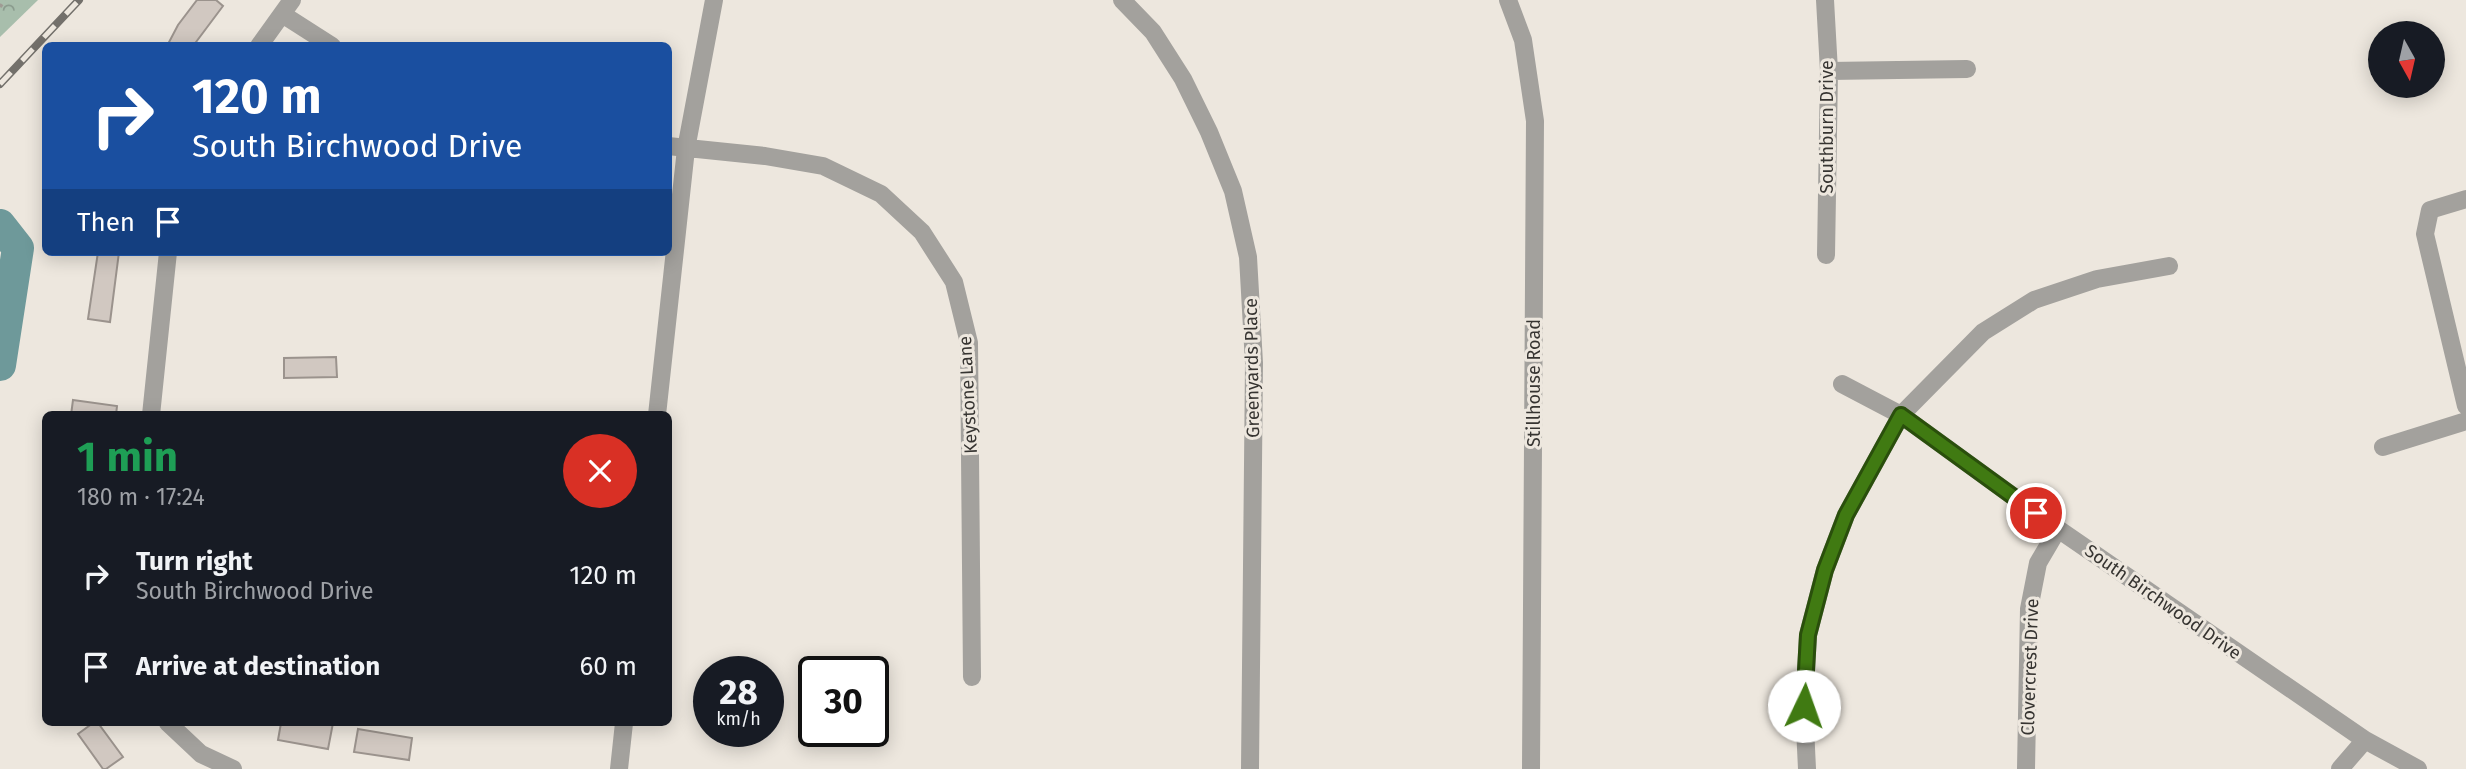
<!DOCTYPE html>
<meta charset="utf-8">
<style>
body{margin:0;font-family:"Fira Sans",sans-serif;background:#20242c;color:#f1f3f6;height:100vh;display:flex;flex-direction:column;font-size:26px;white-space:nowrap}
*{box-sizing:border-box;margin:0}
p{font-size:23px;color:#9ea1a6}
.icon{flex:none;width:38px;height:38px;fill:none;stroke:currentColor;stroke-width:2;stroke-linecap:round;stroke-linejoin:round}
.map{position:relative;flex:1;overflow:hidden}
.side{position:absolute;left:42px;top:411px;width:630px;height:315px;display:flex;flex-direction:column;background:#171b24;border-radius:10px;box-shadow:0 4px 18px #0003}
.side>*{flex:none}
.hud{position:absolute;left:42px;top:42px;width:630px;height:214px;border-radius:10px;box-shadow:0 4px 18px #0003;background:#1a4fa0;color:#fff;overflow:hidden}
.needle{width:46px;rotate:172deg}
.buttons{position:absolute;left:2368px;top:21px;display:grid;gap:14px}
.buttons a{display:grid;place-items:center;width:77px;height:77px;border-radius:50%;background:#171b24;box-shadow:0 4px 18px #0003;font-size:35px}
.speed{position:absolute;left:693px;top:656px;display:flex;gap:14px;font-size:35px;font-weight:700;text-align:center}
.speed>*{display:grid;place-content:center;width:91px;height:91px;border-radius:50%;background:#171b24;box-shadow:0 4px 18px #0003;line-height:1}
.speed small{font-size:18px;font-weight:400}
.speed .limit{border:4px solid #111;border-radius:10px;background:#fff;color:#111}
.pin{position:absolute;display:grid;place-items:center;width:60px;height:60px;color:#fff;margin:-30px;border:4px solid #fff;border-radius:50%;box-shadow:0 2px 7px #0007}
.me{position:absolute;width:77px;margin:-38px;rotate:3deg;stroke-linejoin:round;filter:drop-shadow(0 0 5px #0008)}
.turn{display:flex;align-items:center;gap:24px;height:147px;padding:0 35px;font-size:32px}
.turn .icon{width:91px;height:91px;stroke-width:2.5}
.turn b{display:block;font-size:49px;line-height:60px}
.then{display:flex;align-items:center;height:66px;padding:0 35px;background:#0003;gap:14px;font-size:26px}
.round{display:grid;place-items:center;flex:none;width:74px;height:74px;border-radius:37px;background:#20242c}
.summary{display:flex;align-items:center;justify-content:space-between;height:119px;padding:0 35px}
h1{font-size:42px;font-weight:700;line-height:52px;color:#1e9e55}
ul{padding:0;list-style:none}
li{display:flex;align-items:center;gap:21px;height:91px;padding:0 35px}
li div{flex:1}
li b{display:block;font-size:26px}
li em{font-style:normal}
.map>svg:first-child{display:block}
.park{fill:url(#park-crowns)}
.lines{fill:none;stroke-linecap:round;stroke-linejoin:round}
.river{stroke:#6e999a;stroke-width:32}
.building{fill:#d1c8c1;stroke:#9b938d;stroke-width:2}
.path{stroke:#9f9b94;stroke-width:3.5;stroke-dasharray:3.5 5;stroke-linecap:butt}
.minor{stroke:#a3a19d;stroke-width:18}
.rail-casing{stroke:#73706b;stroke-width:8}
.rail{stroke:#ede7de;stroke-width:5;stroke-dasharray:16;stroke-linecap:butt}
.route-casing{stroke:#2a4f0c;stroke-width:18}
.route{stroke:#407a12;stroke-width:12}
.labels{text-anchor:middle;stroke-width:6;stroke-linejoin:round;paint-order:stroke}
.street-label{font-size:18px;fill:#363431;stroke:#ede7de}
</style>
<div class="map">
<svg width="2466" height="769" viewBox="0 0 2466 769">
<defs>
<pattern id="park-crowns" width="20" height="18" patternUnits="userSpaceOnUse" patternTransform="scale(1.75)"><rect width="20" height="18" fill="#a8beac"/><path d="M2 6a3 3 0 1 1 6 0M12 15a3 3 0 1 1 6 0" fill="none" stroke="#8a9b8d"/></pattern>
</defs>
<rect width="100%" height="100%" fill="#ede7de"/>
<path class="park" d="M0,0h38l-38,37z"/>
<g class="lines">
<path class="river" d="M0,225l18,23 -18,117"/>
</g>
<path class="building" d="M197,0h19l7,6 -30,40h-26l11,-21z
M98,252h21l-9,70 -22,-3z
M336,357l1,20 -53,1v-20z
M73,400l44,6 -1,9h-45z
M93,723h5l25,34 -17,12h-3l-25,-35z
M281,723h52l-5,26 -50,-9z
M358,729l54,9 -3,22 -55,-8z"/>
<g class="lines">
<path class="path" d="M0,7l5,-7"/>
<path class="minor" d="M1122,0l31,32 30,47 26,53 24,59 15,66 6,106 -4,406
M1508,0l15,40 12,81 -4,648
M1825,0l4,71 -3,184
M282,14l50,32
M259,46l33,-46
M1829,71l138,-2
M668,146l97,10 58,10 58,28 41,38 32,50 15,61 3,334
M2466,199l-36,11 -5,24 41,172
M1842,384l59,31 157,114 307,211 53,29
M151,415l17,-163
M657,415l29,-266 28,-149
M2383,447l83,-26
M168,723l33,31 32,15
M619,769l5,-46
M1807,769l-3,-63 4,-71 17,-65 21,-55 55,-100 82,-83 51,-32 63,-21 72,-13
M2026,769l3,-160 9,-46 20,-34
M2340,769l25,-29"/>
<defs>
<path id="rail" d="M0,84l79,-84"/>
</defs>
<use href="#rail" class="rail-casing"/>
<use href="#rail" class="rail"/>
</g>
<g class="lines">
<defs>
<path id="route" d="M1804,706l4,-71 17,-65 21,-55 55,-100 135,98"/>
</defs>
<use href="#route" class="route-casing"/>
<use href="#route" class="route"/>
</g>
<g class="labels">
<g class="street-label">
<text transform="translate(1827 127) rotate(-90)" y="6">Southburn Drive</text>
<text transform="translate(1252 368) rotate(-91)" y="6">Greenyards Place</text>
<text transform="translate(1534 383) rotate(-90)" y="6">Stillhouse Road</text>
<text transform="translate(968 395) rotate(-93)" y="6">Keystone Lane</text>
<text transform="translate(2163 602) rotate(35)" y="6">South Birchwood Drive</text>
<text transform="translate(2030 667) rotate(-88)" y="6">Clovercrest Drive</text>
</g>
</g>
</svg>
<div class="buttons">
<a><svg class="needle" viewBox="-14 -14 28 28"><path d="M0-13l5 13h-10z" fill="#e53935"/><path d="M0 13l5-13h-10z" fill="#9ea1a6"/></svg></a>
</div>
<div class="speed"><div>28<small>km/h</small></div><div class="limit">30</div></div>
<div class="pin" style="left:2036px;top:513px;background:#d93025"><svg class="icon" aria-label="arrive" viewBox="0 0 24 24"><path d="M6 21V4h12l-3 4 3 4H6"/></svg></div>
<svg class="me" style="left:1804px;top:706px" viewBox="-20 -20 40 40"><circle r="19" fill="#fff"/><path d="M0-13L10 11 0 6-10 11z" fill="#407a12"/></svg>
<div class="hud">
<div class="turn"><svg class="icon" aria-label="right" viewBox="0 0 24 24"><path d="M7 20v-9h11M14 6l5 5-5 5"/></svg><div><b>120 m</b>South Birchwood Drive</div></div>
<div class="then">Then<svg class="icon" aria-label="arrive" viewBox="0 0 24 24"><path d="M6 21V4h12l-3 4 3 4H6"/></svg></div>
</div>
<section class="side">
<div class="summary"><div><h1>1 min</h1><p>180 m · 17:24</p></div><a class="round" style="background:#d93025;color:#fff"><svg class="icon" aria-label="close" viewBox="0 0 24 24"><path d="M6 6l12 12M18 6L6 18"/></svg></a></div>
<ul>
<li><svg class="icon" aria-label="right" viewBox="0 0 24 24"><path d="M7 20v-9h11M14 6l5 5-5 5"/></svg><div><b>Turn right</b><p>South Birchwood Drive</p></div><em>120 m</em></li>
<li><svg class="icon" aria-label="arrive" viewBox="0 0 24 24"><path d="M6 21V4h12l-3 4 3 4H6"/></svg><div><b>Arrive at destination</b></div><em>60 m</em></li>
</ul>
</section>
</div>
